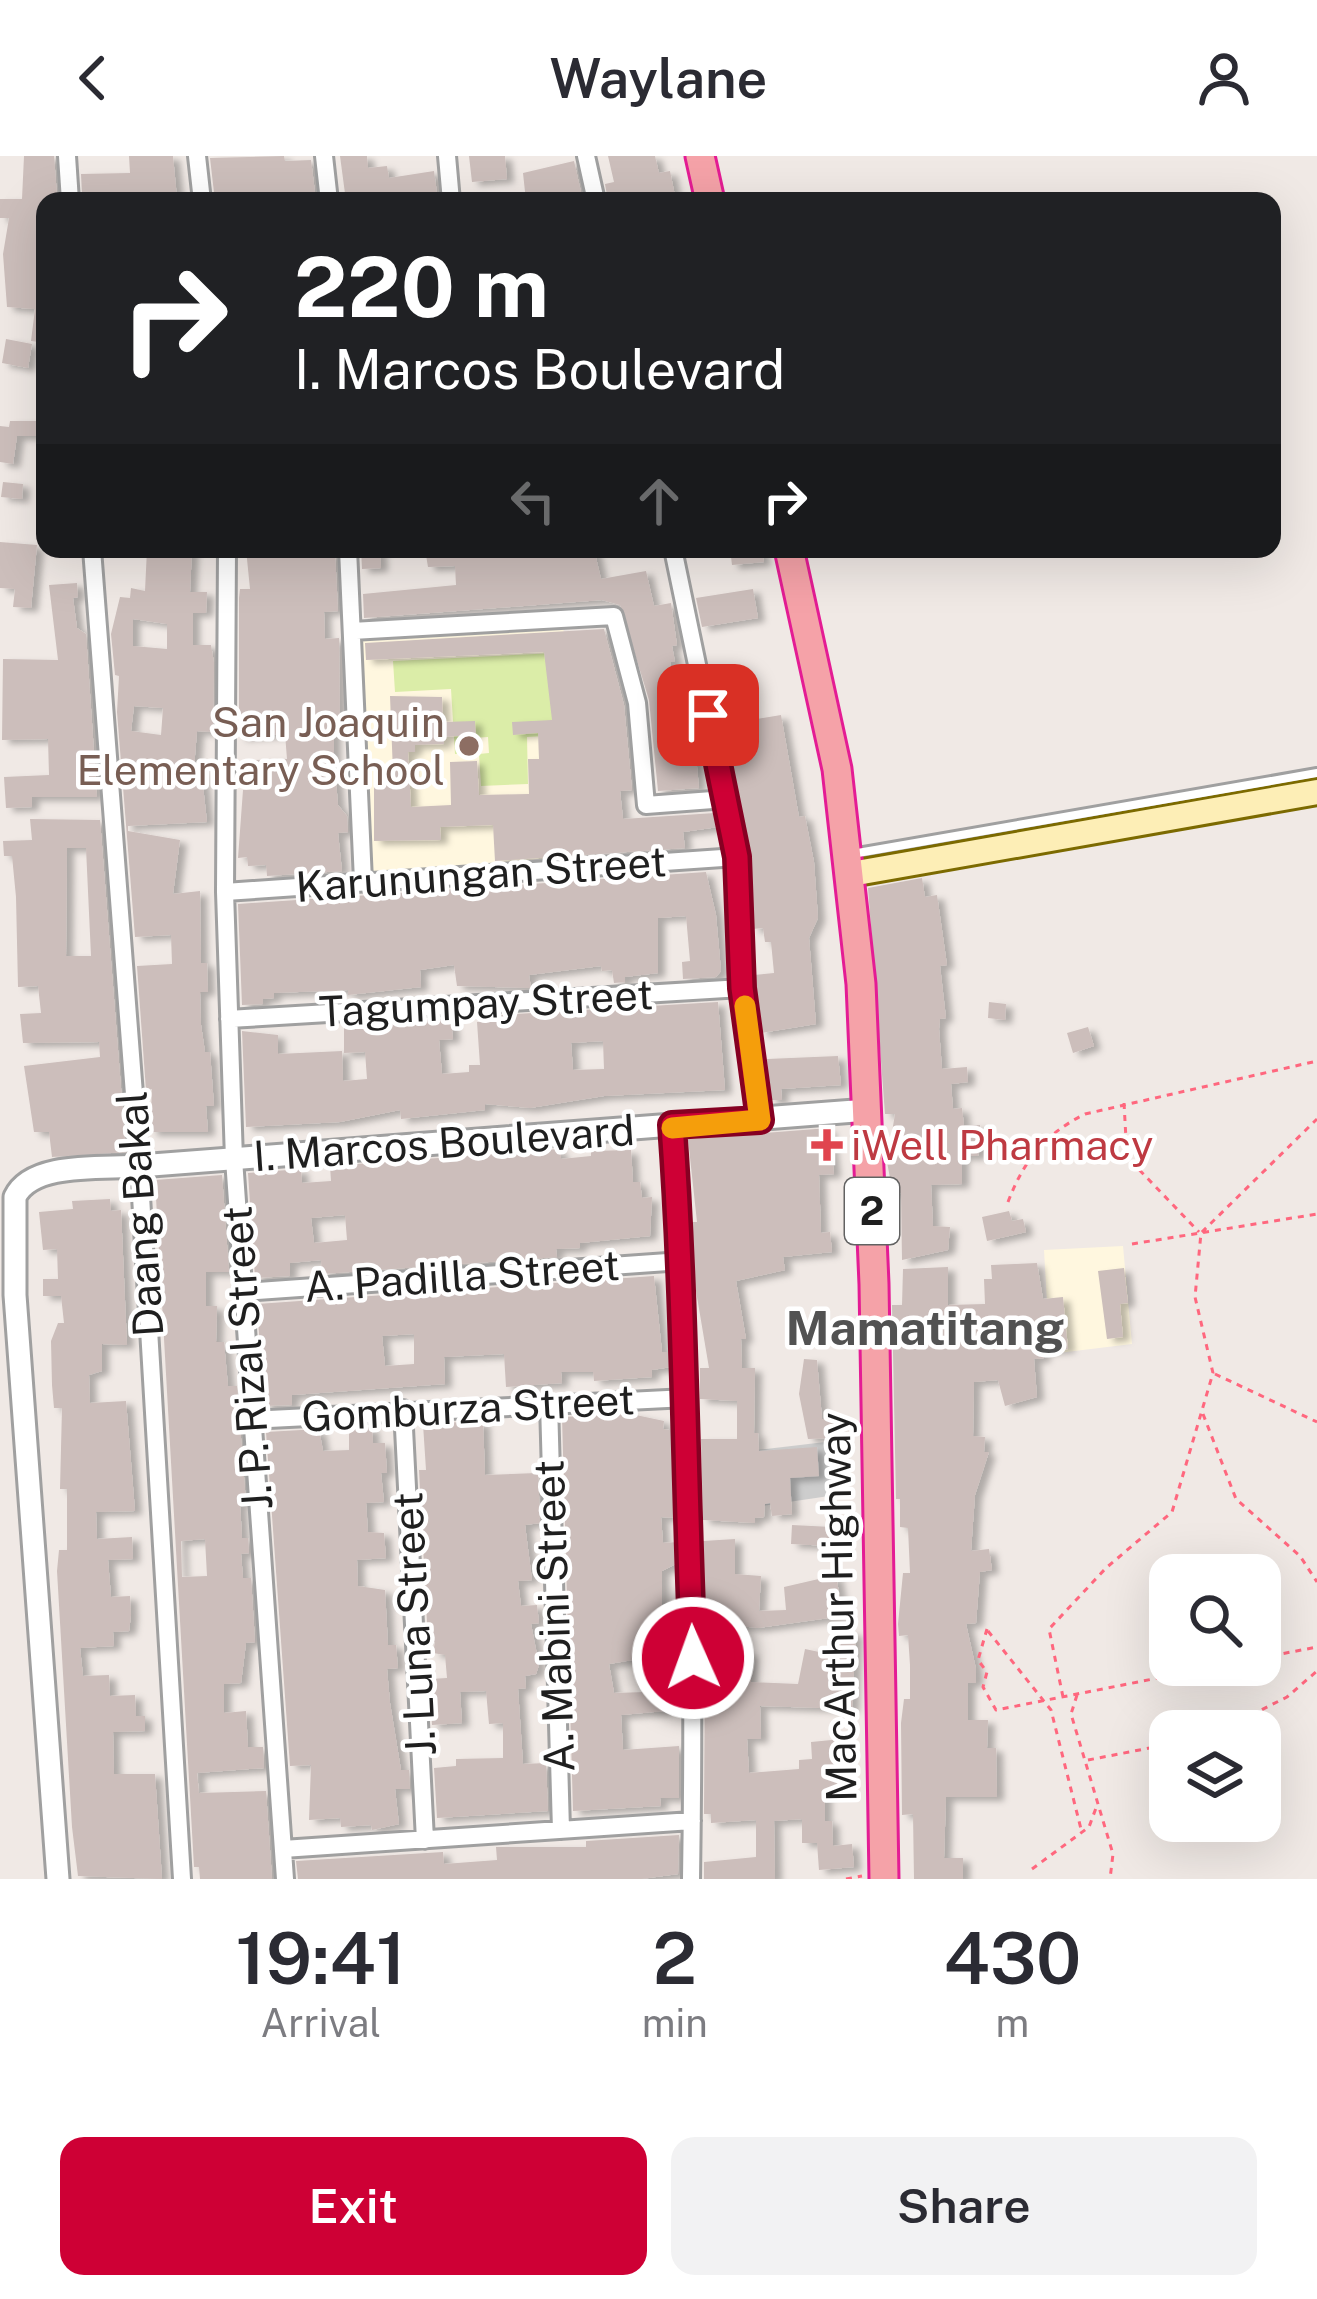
<!DOCTYPE html>
<style>
body{margin:0;font-family:"Public Sans",sans-serif;background:#f2f2f3;color:#2b2b33;height:100vh;display:flex;flex-direction:column;font-size:45px;white-space:nowrap}
*{box-sizing:border-box;margin:0}
p{font-size:39px;color:#7c7c81}
.icon{flex:none;width:66px;height:66px;fill:none;stroke:currentColor;stroke-width:2;stroke-linecap:round;stroke-linejoin:round}
.map{position:relative;height:1723px;overflow:hidden}
.details{display:flex;flex-direction:column;background:#fff;flex:1}
.details>*{flex:none}
.top-card{position:absolute;left:36px;top:36px;width:1245px;height:366px;border-radius:24px;box-shadow:0 12px 48px #0002;background:#202124;color:#fff;overflow:hidden}
.tools{position:absolute;left:1149px;top:1398px;display:grid;gap:24px}
.tools a{display:grid;place-items:center;width:132px;height:132px;border-radius:24px;background:#fff;box-shadow:0 12px 48px #0002;font-size:60px}
.pin{position:absolute;display:grid;place-items:center;width:102px;height:102px;color:#fff;margin:-51px;border-radius:24px;box-shadow:0 6px 18px #0006}
.me{position:absolute;width:132px;margin:-66px;rotate:358deg;stroke-linejoin:round;filter:drop-shadow(0 0 9px #0008)}
.turn{display:flex;align-items:center;gap:42px;height:252px;padding:0 60px;font-size:54px}
.turn .icon{width:156px;height:156px;stroke-width:2.5}
.turn b{display:block;font-size:84px;line-height:102px}
.lanes{display:flex;align-items:center;height:114px;padding:0 60px;background:#0003;justify-content:center;gap:60px;direction:ltr}
.lanes .off{opacity:.35}
.eta{display:flex;justify-content:space-evenly;align-items:center;height:204px;text-align:center}
.eta b{font-size:72px;font-weight:600;line-height:84px}
.cta{display:flex;gap:24px;margin-top:auto;padding:24px 60px}
.cta a{flex:1;height:138px;border-radius:24px;background:#ce0035;color:#fff;font-size:48px;font-weight:600;line-height:138px;text-align:center}
.cta a+a{background:#f2f2f3;color:#2b2b33}
header{display:flex;justify-content:space-between;align-items:center;height:156px;padding:0 60px;background:#fff;font-size:54px;font-weight:600}
.map>svg:first-child{display:block}
.education{fill:#fff7df}
.religious{fill:#cdcdcd}
.grass{fill:#dbeda8}
.building{fill:#ccbebb;fill-rule:evenodd;filter:url(#shadow)}
.lines{fill:none;stroke-linecap:round;stroke-linejoin:round}
.service-casing{stroke:#a0a0a0;stroke-width:14}
.minor-casing{stroke:#a0a0a0;stroke-width:22}
.tertiary-casing{stroke:#a0a0a0;stroke-width:27}
.secondary-casing{stroke:#7c6a00;stroke-width:30}
.trunk-casing{stroke:#e41c94;stroke-width:33}
.path{stroke:#ff677e;stroke-width:3;stroke-dasharray:6 6;stroke-linecap:butt}
.service{stroke:#fff;stroke-width:8}
.minor{stroke:#fff;stroke-width:16}
.tertiary{stroke:#fff;stroke-width:21}
.secondary{stroke:#fdeeb6;stroke-width:24}
.trunk{stroke:#f5a2a8;stroke-width:27}
.route-casing{stroke:#860022;stroke-width:30}
.route{stroke:#ce0035;stroke-width:21}
.slow{stroke:#f59e0b;stroke-width:21}
.education-dot{fill:#8d6e63;stroke:#fff;stroke-width:4.5}
.health-dot{fill:#e0444e;stroke:#fff;stroke-width:4.5}
.labels{text-anchor:middle;stroke-width:9;stroke-linejoin:round;paint-order:stroke}
.shield{fill:#fff;stroke:#626262;stroke-width:3}
.shield-label{font-size:39px;font-weight:bold;fill:#1f1f1f}
.education-label{font-size:42px;fill:#785e54;stroke:#fff;text-anchor:end}
.street-label{font-size:42px;fill:#1f1f1f;stroke:#fff}
.health-label{font-size:42px;fill:#be3a42;stroke:#fff;text-anchor:start}
.quarter-label{font-size:48px;font-weight:bold;fill:#525252;stroke:#fff}
</style>
<header><svg class="icon" aria-label="back" viewBox="0 0 24 24"><path d="M15 5l-7 7 7 7"/></svg>Waylane<svg class="icon" aria-label="person" viewBox="0 0 24 24"><circle cx="12" cy="8" r="4"/><path d="M4 21q1-7 8-7t8 7"/></svg></header>
<div class="map">
<svg width="1317" height="1723" viewBox="0 0 1317 1723">
<defs>
<filter id="shadow"><feDropShadow dx="7" dy="4" stdDeviation="3" flood-color="#0004"/></filter>
</defs>
<rect width="100%" height="100%" fill="#f0e9e5"/>
<path class="education" d="M563,470l26,228 -220,21 -13,-238z
M1123,1090l9,98 -82,10 -6,-104z"/>
<path class="religious" d="M842,1284l7,53 -87,13 -5,-56z"/>
<path class="grass" d="M555,497l8,82 -36,2 1,47 -47,2 -2,-32 10,-1 -1,-16 -15,1v15l-18,1 -4,-65 -56,3 -2,-31z"/>
<path class="building" d="M24,0h30l3,40 -1,5h-11v142l-14,-2 4,-32 -28,-2 -4,-53 6,-36h-9v-19h22z
M129,0h44l4,42 -81,3 -1,-8 -13,1 -1,-20 49,-1z
M284,0l1,5 26,-1 5,41h-101l-5,-43z
M340,0h27l1,12 19,-2 2,12 45,-7 4,30h-92z
M469,0h36l2,23 -35,3z
M608,0h47l4,17 11,-2 6,30h-68l-3,-17 9,-2z
M574,5l9,40h-57l-3,-28z
M6,183l26,5 -4,24 -26,-5z
M10,265h35v15h-28l-4,28 -13,-2v-36l9,1z
M3,326l20,2 -1,15 -21,-2z
M0,386l37,3 -6,63 -18,-1 2,-18 -15,-1z
M147,393h45l-2,43h17l-1,21h-13v32h18l3,18 -1,69 -16,-1 -3,37h7l6,54 -79,4v5l52,9 -7,54 27,-3 1,72h6l1,29h-8l1,33 4,27h5l4,54h-8l2,26h-58l2,-43 -6,1 -9,-124 35,-2 -1,-29 -36,2 -18,-225 2,-36 -4,-1 -4,-41 9,-37 10,1 1,-10 14,3zM133,463l34,5v25l-34,-3zM134,550l29,2 -2,27 -30,-4z
M246,393l89,3 3,59 -14,1 1,27 14,-1 1,89h-6v31l4,47 9,11 1,16 -10,1 4,38 -75,5 -1,-11 -18,1 -1,-9 -9,1 5,-68h14l-2,-30 32,-1 -2,-25 -46,3v-139l1,-9h10z
M361,393h19l1,19 -19,1z
M425,393h169l7,30 45,-8 8,35 17,-3 6,42 -5,1 3,16h-5l6,26 12,-2 3,13 -13,3 5,33 11,-1 5,54 -41,3 -9,-91 -29,-95 -18,-5 -238,18 -1,-24 93,-9 -1,-19 -27,1z
M730,393h31l3,13 -32,3z
M77,427l1,14 -5,1 4,30 9,6 11,163h-65v10l-26,1 -2,-31 45,-2 -1,-36 -46,1 1,-81 55,1 -9,-75z
M753,433l5,29 -56,9 -6,-29z
M604,473l20,76 8,85 -12,1 3,28 92,-6 3,14 -35,5 2,16 -190,13 -2,-36 -53,2 1,13 -67,1v-69h19l-3,-76 52,1 1,25 32,-1 1,14 -32,2v7l-29,1v7h-7l3,55 40,-2 -1,-43 27,-1 2,34 50,-1 -1,-35h11l-1,-26 -25,2 -1,-13 40,-2 -8,-68 -178,8 -1,-17z
M781,559l18,102 6,-1 9,46 4,56 -9,20 7,86 -55,9 -7,-58 20,-2 -3,-31h-6l-2,-14 -10,1 -3,-74 -28,-130z
M30,663l70,1 26,332 -74,5 -3,-25h-15l-10,-66 76,-9 -1,-15 -76,1 -3,-29 21,-1 -3,-27 -20,1 -2,-90 -4,-41h-8l-1,-15 29,-1zM67,692h19l5,108h-25z
M706,716l10,43 5,56 -5,6 -33,2 -1,-17 8,-1 -4,-45 -28,2v55l-33,4v5l-11,1 -2,-13 -10,1 -1,-5 -72,9 2,13 -74,-2 -3,-21 -34,5 1,17 -73,8v-5l-74,3v5l-11,1v5l-21,1 -4,-101z
M922,722l3,19 12,-2 10,70 -7,1 6,52 -6,1 -1,10 3,40 25,-2 1,15 -17,2 2,25 9,-1 2,18 16,-1 1,18 -3,13h-16v28l-31,1 2,41 17,1 -2,23 -46,10 -1,-67 -8,1 -6,-32 8,-48h-10l-17,-226z
M718,846l7,88 -121,6 -74,12 -45,-4v6l-84,9 -1,-9 -60,12 -94,5 -4,-96 36,4v19l64,-3 1,30 24,-2 -2,-27 -21,1v-27l107,-8 2,21 -14,1 3,34 27,-2v-7h11l-3,-43 22,-1v-6zM603,885l1,28 -31,1 -2,-27z
M989,846l17,2 -1,16 -17,-2z
M1088,871l6,19 -21,7 -6,-20z
M838,900l3,29 -60,4 1,11h-12l-3,-41z
M829,972l5,46 -15,1 2,58 9,-1 2,20 -49,5 2,13 -49,11 10,58h-5l1,29h13l-1,65h4l1,18 58,-4 2,29 -29,2 2,36 -20,2 -2,-13 -5,1 -1,13 -9,1v5l-52,-3 -2,-81h36v-38l-37,-2v-31h9l-15,-89 -3,-57h6l-9,-83z
M560,993l1,10 30,-3v-5l40,-1 2,32h7l2,16 10,-1 -2,39 -70,7v5l-24,1 1,8 -235,17 -1,-14 -31,3v13l-35,2 -7,-105 53,-4 1,14 29,-2 -1,-15zM345,1059l2,25 -33,3 -3,-25z
M222,1019l7,97h-23v34h11l-1,36h8l4,44h9l9,117h-6l2,35h6l1,15 -8,1 2,24h8l4,64 -9,1 -5,40 -17,1v29l22,-2 2,36h15l1,21 -67,5 2,20 67,-2 6,88h-72l-1,-12h-5l-39,-687zM205,1383l2,37 -25,1 -1,-36z
M110,1043l1,12 10,-1 6,135 -25,-1v27l-13,4 1,28 36,-2 9,110 -39,1 1,27 35,-2 1,22 -25,1 3,37 19,-1 1,19 -2,16 -16,1 1,14 -34,2 3,28 26,-1 1,21 25,-1 1,21h9v15l-32,1 1,42h41l7,105 -84,-3 -6,-49 -15,-256 2,-21h8v-61h-7l2,-81h-8l-2,-23 -1,-44 7,-18h6l-3,-27h-18v-17h15l-1,-30 -14,1 -4,-38 34,-3 -1,-8z
M1009,1055l3,10 11,-2 3,13 -39,9 -5,-24z
M1037,1107l6,36 20,-2 5,52 -25,2 1,7 -10,1 3,38 -32,9 -7,-26 -24,2 -1,54 12,1 -1,15h5l-14,43 -4,56 18,-2 3,21 -12,2 -4,51 -10,1 10,45v14h-8v37h20l-1,28h9l1,49h-51l-2,61h19v21h-49l-1,-65 -11,1 -1,-92 3,-24h6v-34l-2,-30 -9,1 -1,-12 5,-51h7l-2,-45 -8,-1v-28h-4l-4,-194h10l1,-36 45,-2v38l37,-1 -1,-25h8l-1,-14z
M1124,1112l4,35 -8,1 3,33 -16,2 -9,-68z
M654,1120l8,76h8l1,15 -19,3v7l-58,4 -1,-9h-32l1,11 -56,4 -2,-33 -60,3 1,27 -153,11v10l-28,1 -7,-102zM414,1178v30l-29,2 -3,-30z
M804,1203l13,1 5,59h12l1,19 -27,1 -9,-45z
M631,1258l33,7 -1,8 12,2 2,87 -16,-1 2,26 15,-1v21l-16,8v55l13,1 -1,21h-6l3,36h-9l3,27 -44,4 2,35 56,-4v52h-19l1,8 -88,5 -11,-394zM644,1502l2,34 -32,1 -5,-29z
M483,1265l2,54 52,-2 1,-6 2,56 -15,2 7,55 -14,1 3,25 16,-1 2,18 -8,1 8,41 -3,9 -11,2 1,12 -8,1 5,75 23,-1 2,48 -111,7 -3,-50 22,-2v-7l47,-1v-35l-14,1 -3,-33 -26,1 2,31 -30,2 -2,-46 17,-1 -2,-23 -12,-2 2,-11 -7,-1 -9,-171h7l-3,-46z
M372,1271l1,16h12l2,30h-6l3,29 -18,1 2,29 16,1 2,25 -29,2 1,26 27,4 3,55h8l2,23 -11,1 3,34 11,67h8l1,19h-15l4,35 -27,6 -1,-5 -30,2 -1,-9 -31,2 2,-55 -21,1 -24,-334 53,-3 4,22 26,-1v-22z
M792,1369l40,2 -1,19 -40,-2z
M735,1383v35l26,2 -2,35 27,-1 -2,-23 52,-12 7,41 -85,12 -54,-6 -1,-81z
M844,1474l12,3 -4,76 -92,-3 1,33h-14l2,34 50,-4v-9l13,-1 -1,-17 31,-3 5,52 -22,1v29h7l1,25 19,-2 2,23 -35,3 -2,-27h-15v-24l-28,2 1,58h-71v-17l52,-5v-37l-45,3v-9h-7l1,-161 46,-1v30l47,2 7,-35 33,7z
M679,1679l-1,39 -37,5h-343l-2,-18 147,-9 1,12 53,-4 -1,-13h90v-6z"/>
<g class="lines">
<defs>
<path id="service" d="M852,698l465,-81"/>
<path id="minor" d="M67,0l3,45
M197,0l5,45
M324,0l5,45
M447,0l4,45
M586,0l10,45
M92,393l46,597 44,733
M227,393l-2,343 9,267 51,720
M348,393l15,332
M673,393l64,308 5,131 18,132
M352,475l262,-15 23,87 9,102 80,-6
M225,736l512,-35
M229,863l513,-31
M672,969c18,251 23,503 19,754
M243,1136l439,-31
M549,1247l12,427
M403,1253l22,431
M249,1264l438,-22
M283,1693l409,-28"/>
<path id="tertiary" d="M58,1723l-43,-584v-98c17,-36 89,-28 124,-31l729,-56"/>
<path id="secondary" d="M851,718l466,-82"/>
<path id="trunk" d="M700,0l10,45
M789,393l48,220 24,215 13,300 10,595"/>
</defs>
<use href="#service" class="service-casing"/>
<use href="#minor" class="minor-casing"/>
<use href="#tertiary" class="tertiary-casing"/>
<use href="#secondary" class="secondary-casing"/>
<use href="#trunk" class="trunk-casing"/>
<path class="path" d="M1124,947l3,54 72,75
M1008,1046c16,-42 37,-68 77,-88l232,-53
M1132,1088l185,-30
M1215,1218l102,48
M1203,1258l33,85 64,57 17,26
M987,1473l-9,31 9,12 -4,15 13,23 228,-45
M988,1475l63,79 31,123
M1260,1502l57,-11
M1077,1539l-6,19 42,140 -3,25
M1063,1541l-14,-68 57,-61 66,-56 41,-139 -18,-76 6,-64 116,-114
M1219,1575l68,-34 30,-26
M1088,1604l82,-16
M1032,1713l57,-42 7,-19
M846,1723l16,-3"/>
<use href="#service" class="service"/>
<use href="#minor" class="minor"/>
<use href="#tertiary" class="tertiary"/>
<use href="#secondary" class="secondary"/>
<use href="#trunk" class="trunk"/>
</g>
<g class="lines">
<defs>
<path id="route" d="M693,1502c-8,-178 -8,-355 -21,-533l88,-5 -18,-132 -5,-131 -29,-142"/>
</defs>
<use href="#route" class="route-casing"/>
<use href="#route" class="route"/>
<path class="slow" d="M672,972l88,-8 -15,-114"/>
</g>
<circle class="education-dot" cx="469" cy="590" r="12"/>
<path class="health-dot" d="M821 971h12v12h12v12h-12v12h-12v-12h-12v-12h12z"/>
<g class="labels">
<rect class="shield" x="845" y="1022" width="54" height="66" rx="9"/>
<g class="shield-label">
<text x="872" y="1069">2</text>
</g>
<g class="education-label">
<text x="445" y="581">San Joaquin<tspan x="445" dy="48">Elementary School</tspan></text>
</g>
<g class="street-label">
<text transform="translate(481 718) rotate(-4)" y="15">Karunungan Street</text>
<text transform="translate(486 847) rotate(-3)" y="15">Tagumpay Street</text>
<text transform="translate(444 987) rotate(-4)" y="15">I. Marcos Boulevard</text>
<text transform="translate(140 1058) rotate(-94)" y="15">Daang Bakal</text>
<text transform="translate(462 1120) rotate(-4)" y="15">A. Padilla Street</text>
<text transform="translate(247 1202) rotate(-94)" y="15">J. P. Rizal Street</text>
<text transform="translate(468 1252) rotate(-3)" y="15">Gomburza Street</text>
<text transform="translate(838 1451) rotate(-91)" y="15">MacArthur Highway</text>
<text transform="translate(554 1460) rotate(-92)" y="15">A. Mabini Street</text>
<text transform="translate(414 1468) rotate(-93)" y="15">J. Luna Street</text>
</g>
<g class="health-label">
<text x="851" y="1004">iWell Pharmacy</text>
</g>
<g class="quarter-label">
<text x="925" y="1189">Mamatitang</text>
</g>
</g>
</svg>
<div class="tools">
<a><svg class="icon" aria-label="search" viewBox="0 0 24 24"><circle cx="10" cy="10" r="6"/><path d="M15 15l6 6"/></svg></a>
<a><svg class="icon" aria-label="layers" viewBox="0 0 24 24"><path d="M12 4l9 5-9 5-9-5zM3 14l9 5 9-5"/></svg></a>
</div>
<div class="pin" style="left:708px;top:559px;background:#d93025"><svg class="icon" aria-label="arrive" viewBox="0 0 24 24"><path d="M6 21V4h12l-3 4 3 4H6"/></svg></div>
<svg class="me" style="left:693px;top:1502px" viewBox="-20 -20 40 40"><circle r="17" fill="#ce0035" stroke="#fff" stroke-width="3"/><path d="M0-11L8 9 0 5-8 9z" fill="#fff"/></svg>
<div class="top-card">
<div class="turn"><svg class="icon" aria-label="right" viewBox="0 0 24 24"><path d="M7 20v-9h11M14 6l5 5-5 5"/></svg><div><b>220 m</b>I. Marcos Boulevard</div></div>
<div class="lanes"><svg class="icon off" aria-label="left" viewBox="0 0 24 24"><path d="M17 20v-9H6M10 6l-5 5 5 5"/></svg><svg class="icon off" aria-label="ahead" viewBox="0 0 24 24"><path d="M12 20V5M6 11l6-6 6 6"/></svg><svg class="icon" aria-label="right" viewBox="0 0 24 24"><path d="M7 20v-9h11M14 6l5 5-5 5"/></svg></div>
</div>
</div>
<section class="details">
<div class="eta">
<div><b>19:41</b><p>Arrival</p></div>
<div><b>2</b><p>min</p></div>
<div><b>430</b><p>m</p></div>
</div>
<div class="cta"><a>Exit</a><a>Share</a></div>
</section>
